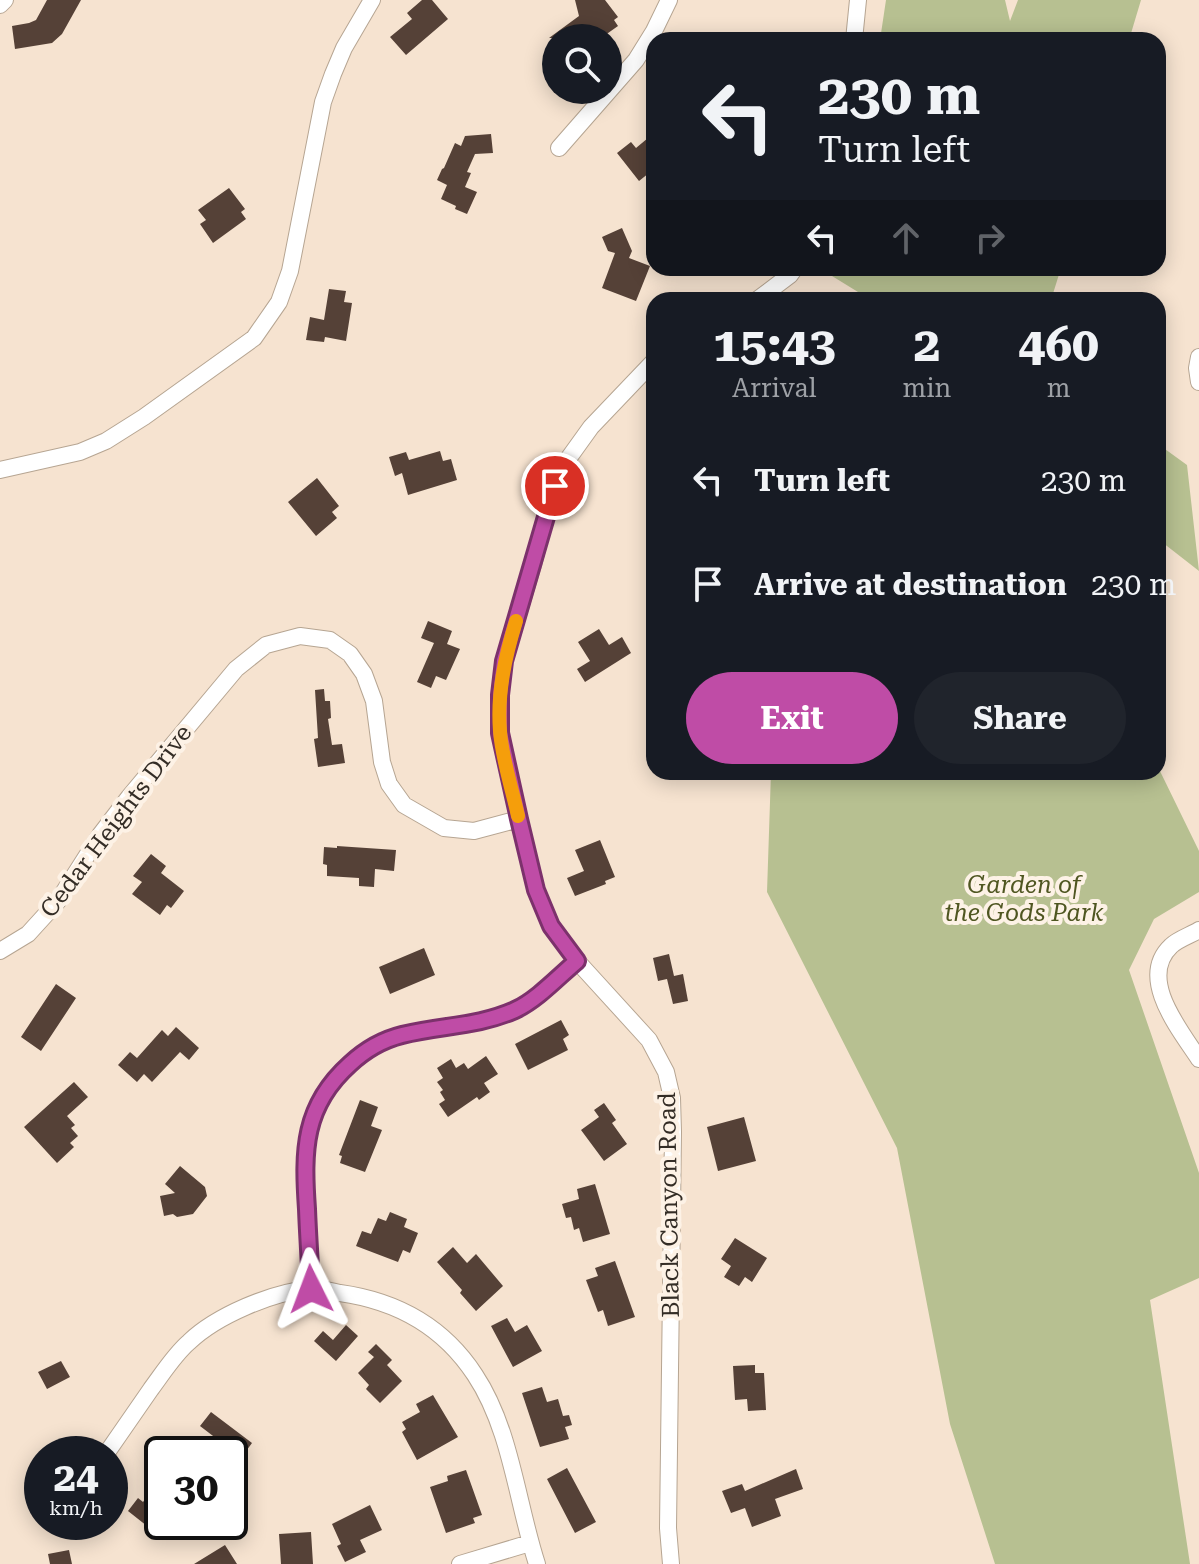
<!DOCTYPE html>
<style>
body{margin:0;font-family:"Roboto Serif",serif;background:#20242c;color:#f1f3f6;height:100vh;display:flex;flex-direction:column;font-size:30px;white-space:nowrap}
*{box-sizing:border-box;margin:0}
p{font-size:26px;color:#9ea1a6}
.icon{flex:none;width:44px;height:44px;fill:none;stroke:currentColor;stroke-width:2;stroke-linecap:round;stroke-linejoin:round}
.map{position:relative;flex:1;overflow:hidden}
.panel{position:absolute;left:646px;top:292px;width:520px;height:488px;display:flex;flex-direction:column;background:#171b24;border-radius:24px;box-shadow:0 4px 20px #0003}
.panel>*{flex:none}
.hud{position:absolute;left:646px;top:32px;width:520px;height:244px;border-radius:24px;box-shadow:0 4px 20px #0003;background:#171b24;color:#f1f3f6;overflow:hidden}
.buttons{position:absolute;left:542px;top:24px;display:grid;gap:16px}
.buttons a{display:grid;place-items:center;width:80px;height:80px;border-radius:50%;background:#171b24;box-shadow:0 4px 20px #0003;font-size:40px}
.speed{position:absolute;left:24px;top:1436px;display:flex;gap:16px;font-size:40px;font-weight:700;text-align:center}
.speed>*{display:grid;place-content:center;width:104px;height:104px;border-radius:50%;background:#171b24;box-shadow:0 4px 20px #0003;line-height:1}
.speed small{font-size:20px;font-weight:400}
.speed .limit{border:4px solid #111;border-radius:12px;background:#fff;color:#111}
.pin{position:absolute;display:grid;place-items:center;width:68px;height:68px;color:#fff;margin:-34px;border:4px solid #fff;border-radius:50%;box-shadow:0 2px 8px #0007}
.me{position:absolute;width:88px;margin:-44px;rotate:357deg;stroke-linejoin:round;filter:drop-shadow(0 0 6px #0008)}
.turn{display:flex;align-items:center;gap:28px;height:168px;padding:0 40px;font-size:36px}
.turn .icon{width:104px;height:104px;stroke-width:2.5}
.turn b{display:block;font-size:56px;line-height:68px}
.lanes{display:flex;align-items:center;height:76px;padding:0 40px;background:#0003;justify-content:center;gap:40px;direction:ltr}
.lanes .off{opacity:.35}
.eta{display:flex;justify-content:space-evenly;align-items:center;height:136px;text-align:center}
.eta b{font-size:48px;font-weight:700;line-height:56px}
.cta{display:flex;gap:16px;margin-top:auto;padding:16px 40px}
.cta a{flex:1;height:92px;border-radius:48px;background:#bf4ca6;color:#fff;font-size:32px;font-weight:700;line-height:92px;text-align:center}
.cta a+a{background:#20242c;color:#f1f3f6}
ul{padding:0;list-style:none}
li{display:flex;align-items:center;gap:24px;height:104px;padding:0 40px}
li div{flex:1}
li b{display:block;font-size:30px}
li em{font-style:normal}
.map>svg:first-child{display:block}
.green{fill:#b7c091}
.building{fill:#554137}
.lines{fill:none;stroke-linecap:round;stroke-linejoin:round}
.minor-casing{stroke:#b6a592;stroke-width:18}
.minor{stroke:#fff;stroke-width:16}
.route-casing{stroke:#7c316c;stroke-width:20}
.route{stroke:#bf4ca6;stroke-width:14}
.slow{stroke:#f59e0b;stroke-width:14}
.labels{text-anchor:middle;stroke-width:8;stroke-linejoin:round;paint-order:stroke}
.street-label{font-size:24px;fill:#342d26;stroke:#fdf2e6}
.park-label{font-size:24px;font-style:italic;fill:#4f5621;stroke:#fdf2e6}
</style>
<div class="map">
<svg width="1199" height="1564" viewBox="0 0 1199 1564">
<rect width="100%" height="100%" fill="#f6e3d0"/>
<path class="green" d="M886,0h119l5,21 8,-21h123l-12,40h-249z
M819,268h242l-10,32h-180z
M1158,444l29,21 12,106 -41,-32z
M1158,767l41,84v41l-45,27 -25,51 70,203v105l-49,22 40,264h-195l-45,-140 -53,-276 -130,-256 4,-120h387z"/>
<path class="building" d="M47,0h34l-19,34 -10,9 -37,6 -3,-23 17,-3 7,-3z
M422,0h10l16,19 -42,36 -16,-18 22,-18 -5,-6z
M575,0h30l13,17 -4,3 4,6 -17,12h-52l30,-22z
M654,133v36l-15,12 -22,-28 14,-11 5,6z
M491,134l2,19 -18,1 -8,18 4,1 -6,14 12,5 -10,22 -12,-5 1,-3 -15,-7 6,-14 -10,-5 5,-11 2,-1 11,-25 6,3 4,-10z
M229,188l16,21 -4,3 5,7 -33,24 -13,-19 6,-4 -8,-10z
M622,228l10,23 -3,7 21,8 -14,35 -34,-13 13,-35 -7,-2 -6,-14z
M329,289l17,2 -2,11 8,1 -6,38 -21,-4 -1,5 -18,-2 4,-23 14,3z
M440,451l3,10 8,-2 6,21 -49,15 -6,-22 -7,3 -6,-19 17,-5 3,8z
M317,478l22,28 -7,6 5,6 -21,18 -28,-34z
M428,621l24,10 -5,13 13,5 -14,31 -10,-4 -5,12 -14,-6 17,-39 -13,-5z
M599,629l10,16 13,-8 9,16 -46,29 -8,-13 13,-8 -12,-19z
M324,689l1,12h5l1,17 -3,1 4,26 10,-1 3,19 -27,4 -4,-28 4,-1 -3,-48z
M600,840l15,37 -10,4 1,3 -31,12 -8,-18 17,-7 -9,-21z
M337,846l59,4 -2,21 -19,-2 -1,18 -15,-1v-8l-32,-2v-11l-4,-1 1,-17 13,1z
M151,854l15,12 -5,7 23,18 -13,17 -4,-3 -7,10 -28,-21 10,-12 -9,-6z
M424,948l11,27 -45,19 -11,-27z
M669,954l5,22 9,-2 5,27 -15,3 -6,-25 -9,2 -5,-23z
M56,984l20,14 -35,53 -20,-14z
M561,1020l8,15 -6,4 5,11 -40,20 -13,-26z
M176,1027l23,21 -10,12 -9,-8 -28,30 -8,-8 -7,8 -19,-17 12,-13 7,6 25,-28 6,6z
M486,1056l12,18 -14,9 6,9 -11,8 -2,-3 -29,20 -9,-13 6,-4 -5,-8 3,-2 -6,-8 6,-4 -6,-10 14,-9 5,9 8,-5 4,6z
M74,1082l14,15 -21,19 8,9 -4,3 7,8 -8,7 4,4 -17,16 -33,-36z
M360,1100l18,7 -7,19 11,4 -17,42 -25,-9 2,-7 -3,-1z
M604,1103l12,17 -4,3 15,21 -23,17 -23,-31 18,-13 -5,-7z
M744,1117l12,44 -38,10 -11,-44z
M180,1166l25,21 2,9 -14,18 -16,3 -4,-3 -9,2 -4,-20 15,-3 -10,-9z
M595,1184l15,50 -27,8 -4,-14 -5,2 -3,-13 -5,1 -4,-14 17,-5 -2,-10z
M390,1212l17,7 -3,8 14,6 -8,20 -7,-3 -5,12 -42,-16 6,-15 9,3 7,-16 8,3z
M735,1238l32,20 -15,24 -7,-5 -6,9 -15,-9 7,-11 -10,-7z
M453,1247l14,16 9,-9 27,32 -27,25 -16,-18 2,-3 -25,-28z
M615,1261l20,56 -27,9 -5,-16 -5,2 -12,-32 12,-4 -3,-8z
M507,1318l8,14 12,-7 15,26 -29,16 -22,-41z
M346,1325l12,11 -22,25 -22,-20 9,-10 10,9z
M376,1344l16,16 -5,5 15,16 -22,22 -14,-14 3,-4 -11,-12 16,-16 -6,-5z
M61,1361l9,16 -23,12 -9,-17z
M755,1365v8h9l2,37 -18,1 -1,-12 -12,1 -2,-34z
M542,1387l5,15 11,-3 5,17 6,-1 3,10 -7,2 4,12 -29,8 -18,-54z
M433,1395l25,42 -41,23 -15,-28 4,-3 -4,-7 18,-10 -4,-8z
M211,1412l41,31 -22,30v-19h-24l11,-15 -17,-13z
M567,1468l29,54 -21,11 -28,-54z
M796,1469l7,20 -28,10 6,17 -29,11 -7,-19 -14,5 -9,-22 20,-7 3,7z
M466,1470l16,45 -9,3 2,5 -29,10 -16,-46 18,-6 -1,-5z
M162,1477v45l-7,-5 -8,9 -19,-15 10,-13 5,4z
M370,1505l12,25 -22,10 6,12 -21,10 -8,-16 4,-2 -9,-20z
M311,1532l2,32h-32l-2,-30z
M225,1545l12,19h-43z
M69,1550l3,14h-22l-2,-10z"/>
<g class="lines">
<defs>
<path id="minor" d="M0,5l5,-5
M854,40l4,-40
M559,148l77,-88 18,-29 15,-31
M757,300l33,-25 5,-7
M1199,357l-2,11 2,14
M654,361l-63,66 -23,32 -16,32 -19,74 -29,96 -4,34v38l19,86 17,71 15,36 26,35 72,79 17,32 6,26 1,34 -5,396 3,36
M0,470l80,-18 26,-11 38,-24 110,-79 25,-36 11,-31 33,-169 10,-28 11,-26 28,-48
M1199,930c-8,5 -21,9 -28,16 -34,32 9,84 28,113
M0,951l28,-17 30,-33 42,-66 29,-38 107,-128 30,-24 34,-9 30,4 20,14 14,20 10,27 8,61 7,22 15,21 40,23 30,3 45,-12
M311,1289c-1,-27 -3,-53 -4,-80 -4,-58 -4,-103 43,-145 15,-14 32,-24 52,-29 39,-10 76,-8 113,-25 22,-10 44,-34 62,-49
M106,1454c15,-22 30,-43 45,-65 12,-16 23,-34 38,-47 27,-26 83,-50 121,-53 9,-1 20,2 30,4 57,8 103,33 135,82 36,54 42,128 62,189
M460,1564l70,-21"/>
</defs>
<use href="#minor" class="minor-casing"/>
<use href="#minor" class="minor"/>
</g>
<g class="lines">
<defs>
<path id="route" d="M311,1289c-1,-27 -3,-53 -4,-80 -4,-58 -4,-103 43,-145 15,-14 32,-24 52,-29 39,-10 75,-8 113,-25 22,-10 44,-34 62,-49l-26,-35 -15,-36 -17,-71 -19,-86v-38l4,-34 51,-175"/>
</defs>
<use href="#route" class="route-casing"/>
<use href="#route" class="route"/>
<path class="slow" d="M516,621c-11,36 -19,72 -16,110 2,28 12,57 18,85"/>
</g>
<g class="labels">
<g class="street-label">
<text transform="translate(116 821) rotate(-53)" y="8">Cedar Heights Drive</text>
<text transform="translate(669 1205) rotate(-91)" y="8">Black Canyon Road</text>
</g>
<g class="park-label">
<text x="1024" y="893">Garden of<tspan x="1024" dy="28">the Gods Park</tspan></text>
</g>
</g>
</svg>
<div class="buttons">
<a><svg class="icon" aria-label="search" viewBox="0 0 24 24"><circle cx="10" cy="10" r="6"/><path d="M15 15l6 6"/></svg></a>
</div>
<div class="speed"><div>24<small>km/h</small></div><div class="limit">30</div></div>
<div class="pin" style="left:555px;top:486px;background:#d93025"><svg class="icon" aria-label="arrive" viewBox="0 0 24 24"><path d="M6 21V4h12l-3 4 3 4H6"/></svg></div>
<svg class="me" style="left:311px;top:1289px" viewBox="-20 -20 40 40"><path d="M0-17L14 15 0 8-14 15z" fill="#bf4ca6" stroke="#fff" stroke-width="4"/></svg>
<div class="hud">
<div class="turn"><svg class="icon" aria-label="left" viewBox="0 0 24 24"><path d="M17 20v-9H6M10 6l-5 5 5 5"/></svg><div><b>230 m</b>Turn left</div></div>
<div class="lanes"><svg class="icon" aria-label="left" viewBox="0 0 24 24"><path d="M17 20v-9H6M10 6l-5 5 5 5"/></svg><svg class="icon off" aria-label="ahead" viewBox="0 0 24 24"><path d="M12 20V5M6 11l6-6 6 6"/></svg><svg class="icon off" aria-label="right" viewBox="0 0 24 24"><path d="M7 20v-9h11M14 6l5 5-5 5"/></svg></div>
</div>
<section class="panel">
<div class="eta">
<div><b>15:43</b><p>Arrival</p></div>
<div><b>2</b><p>min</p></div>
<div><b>460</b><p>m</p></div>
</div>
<ul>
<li><svg class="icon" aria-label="left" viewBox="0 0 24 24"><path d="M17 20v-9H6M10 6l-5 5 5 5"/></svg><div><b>Turn left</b></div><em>230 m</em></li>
<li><svg class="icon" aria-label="arrive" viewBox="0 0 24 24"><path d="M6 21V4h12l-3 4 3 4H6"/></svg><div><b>Arrive at destination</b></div><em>230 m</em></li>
</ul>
<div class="cta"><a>Exit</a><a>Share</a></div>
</section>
</div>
